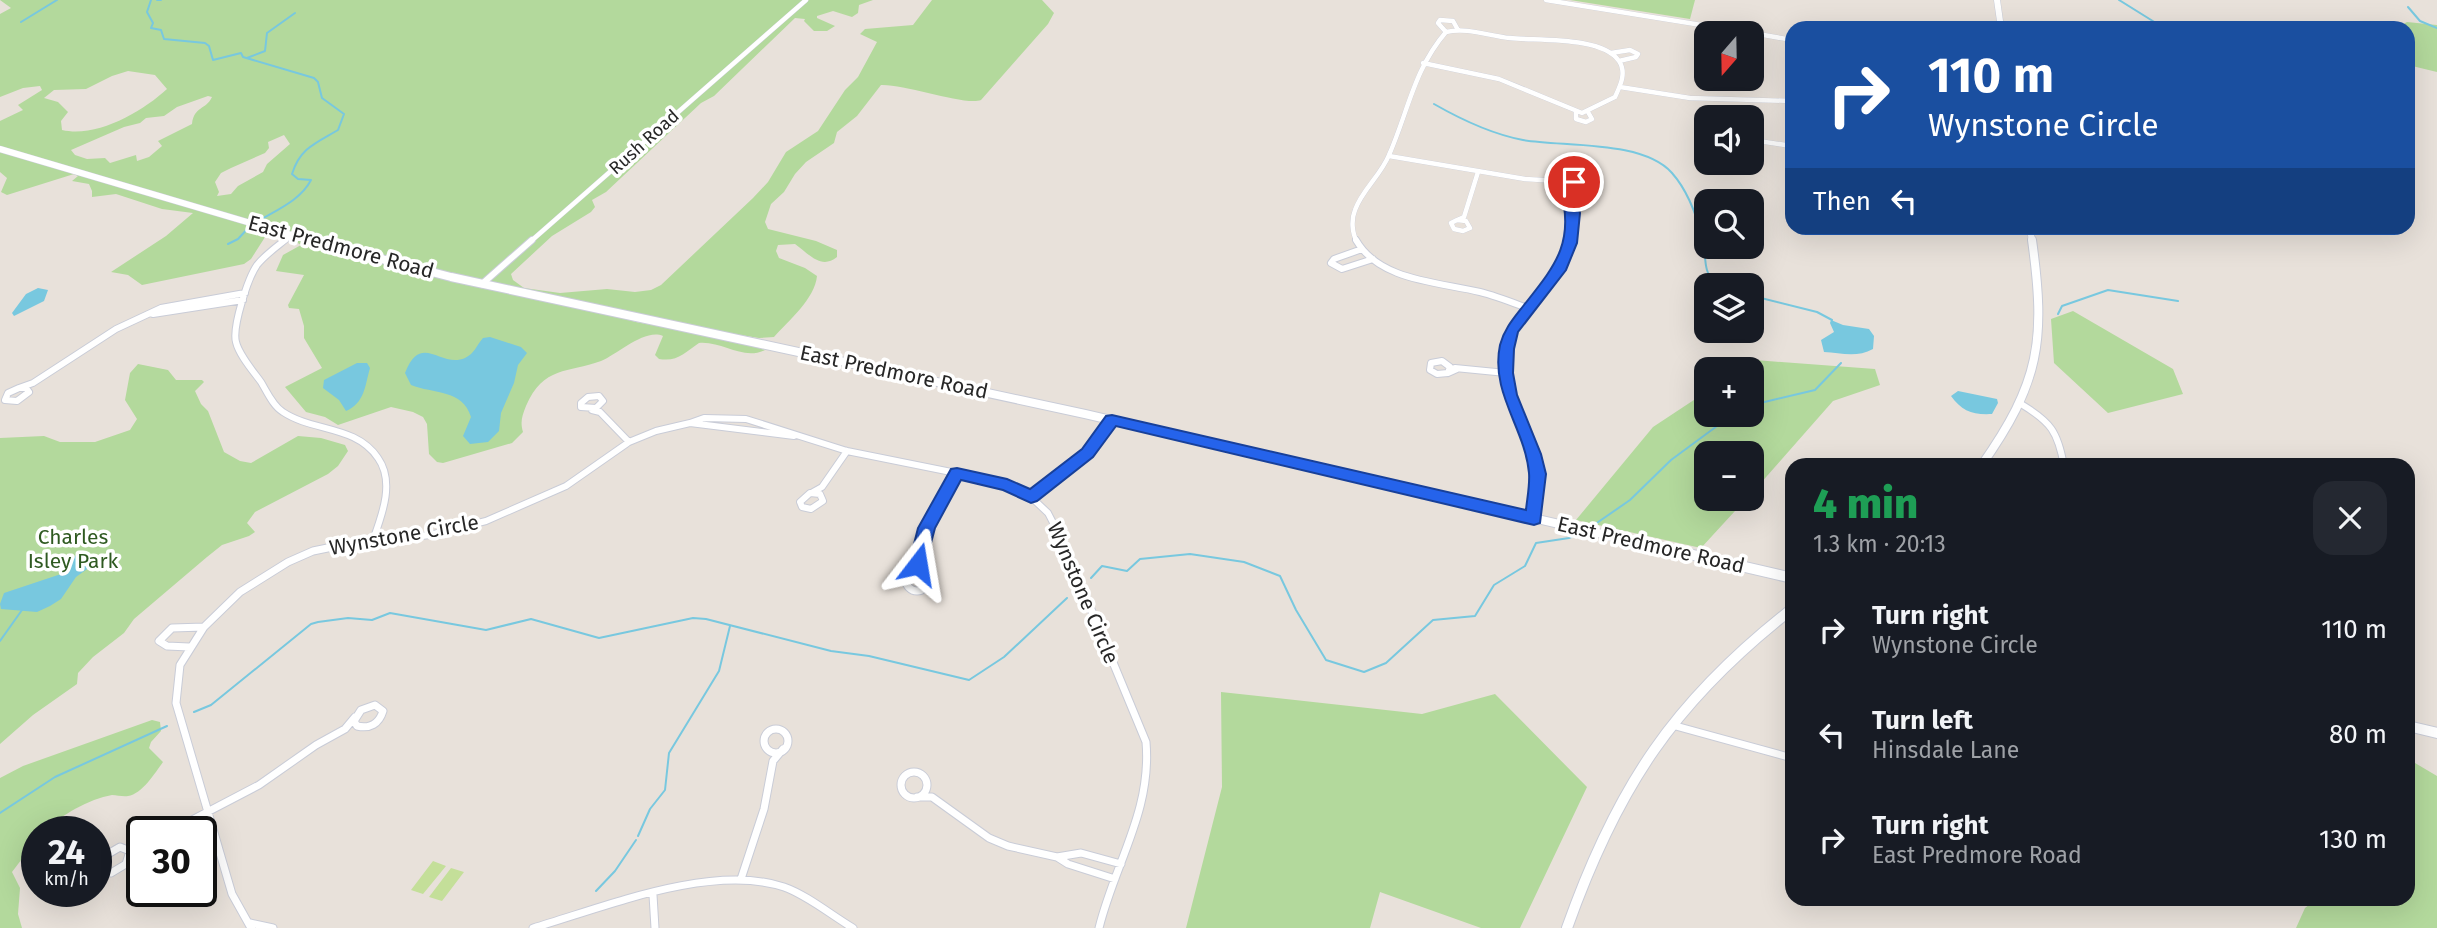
<!DOCTYPE html>
<meta charset="utf-8">
<style>
body{margin:0;font-family:"Fira Sans",sans-serif;background:#242831;color:#f1f3f6;height:100vh;display:flex;flex-direction:column;font-size:26px;white-space:nowrap}
*{box-sizing:border-box;margin:0}
p{font-size:23px;color:#9ea1a6}
.icon{flex:none;width:38px;height:38px;fill:none;stroke:currentColor;stroke-width:2;stroke-linecap:round;stroke-linejoin:round}
.map{position:relative;flex:1;overflow:hidden}
.side{position:absolute;left:1785px;top:458px;width:630px;height:448px;display:flex;flex-direction:column;background:#171b24;border-radius:21px;box-shadow:0 7px 28px #0002}
.side>*{flex:none}
.guide{position:absolute;left:1785px;top:21px;width:630px;height:214px;border-radius:21px;box-shadow:0 7px 28px #0002;background:#1a4fa0;color:#fff;overflow:hidden}
.needle{width:46px;rotate:200deg}
.controls{position:absolute;left:1694px;top:21px;display:grid;gap:14px}
.controls a{display:grid;place-items:center;width:70px;height:70px;border-radius:14px;background:#171b24;box-shadow:0 7px 28px #0002;font-size:35px}
.speed{position:absolute;left:21px;top:816px;display:flex;gap:14px;font-size:35px;font-weight:700;text-align:center}
.speed>*{display:grid;place-content:center;width:91px;height:91px;border-radius:50%;background:#171b24;box-shadow:0 7px 28px #0002;line-height:1}
.speed small{font-size:18px;font-weight:400}
.speed .limit{border:4px solid #111;border-radius:10px;background:#fff;color:#111}
.pin{position:absolute;display:grid;place-items:center;width:60px;height:60px;color:#fff;margin:-30px;border:4px solid #fff;border-radius:50%;box-shadow:0 2px 7px #0007}
.me{position:absolute;width:77px;margin:-38px;rotate:14deg;stroke-linejoin:round;filter:drop-shadow(0 0 5px #0008)}
.turn{display:flex;align-items:center;gap:24px;height:147px;padding:0 28px;font-size:32px}
.turn .icon{width:91px;height:91px;stroke-width:2.5}
.turn b{display:block;font-size:49px;line-height:60px}
.then{display:flex;align-items:center;height:66px;padding:0 28px;background:#0003;gap:14px;font-size:26px}
.round{display:grid;place-items:center;flex:none;width:74px;height:74px;border-radius:21px;background:#242831}
.summary{display:flex;align-items:center;justify-content:space-between;height:119px;padding:0 28px}
h1{font-size:42px;font-weight:800;line-height:52px;color:#1e9e55}
ul{padding:0;list-style:none}
li{display:flex;align-items:center;gap:21px;height:105px;padding:0 28px}
li div{flex:1}
li b{display:block;font-size:26px}
li em{font-style:normal}
.map>svg:first-child{display:block}
.green{fill:#b3d99c;fill-rule:evenodd}
.pitch{fill:#c4df99}
.water{fill:#78c8df}
.lines{fill:none;stroke-linecap:round;stroke-linejoin:round}
.stream{stroke:#78c8df;stroke-width:2}
.street-far2-casing{stroke:#c9ccd7;stroke-width:5}
.street-far1-casing{stroke:#c9ccd7;stroke-width:8}
.street-casing{stroke:#c9ccd7;stroke-width:9}
.secondary-far2-casing{stroke:#c9ccd7;stroke-width:7}
.secondary-far1-casing{stroke:#c9ccd7;stroke-width:10}
.secondary-casing{stroke:#c9ccd7;stroke-width:12}
.street-far2{stroke:#fff;stroke-width:4.5}
.street-far1{stroke:#fff;stroke-width:6}
.street{stroke:#fff;stroke-width:7}
.secondary-far2{stroke:#fff;stroke-width:6}
.secondary-far1{stroke:#fff;stroke-width:8}
.secondary{stroke:#fff;stroke-width:10}
.route{fill:#2563eb;stroke:#184099;stroke-width:2}
.labels{text-anchor:middle;stroke-width:7;stroke-linejoin:round;paint-order:stroke}
.far-street-label{font-size:18px;fill:#272727;stroke:#fff}
.street-label{font-size:21px;fill:#272727;stroke:#fff}
.park-label{font-size:21px;fill:#2f5a21;stroke:#fff}
</style>
<div class="map">
<svg width="2437" height="928" viewBox="0 0 2437 928">
<rect width="100%" height="100%" fill="#e8e1da"/>
<path class="green" d="M0,0h873l-14,5 -1,8 -6,4 -19,-6 -16,5v2l18,8 -8,5h-13l-10,-10 1,-2 -10,-1 -81,78 -13,7 -95,89 -14,8 3,7 -4,5 -39,24 -41,38 2,6 11,8 36,5 47,-4 28,3 16,-2 10,-5 92,-87 15,-16 18,-30 32,-21 27,-41 13,-13 19,-35 -17,-8 5,-5 48,-4 19,-25h110l12,13 -6,11 -67,76c-16,6 -76,-16 -100,-15l-24,31 -20,16 -3,11 -28,19 -11,12 -11,18 -13,12 -6,18 3,7 48,12 21,9v7c-16,13 -28,-3 -42,-13l-17,1 -2,6 3,7 26,10 12,8c-2,23 -29,45 -43,61l-15,1 -155,-25 32,9 94,17 35,11c-22,11 -42,-9 -66,-7 -15,10 -21,19 -40,16l-4,-4 8,-19c-18,-8 -45,18 -62,25 -33,12 -58,5 -75,45 -4,10 -6,16 -3,26l-11,11 -69,20 -6,-1 -8,-8 -2,-30 -4,-7 -10,-5 -22,-5 -53,18 -13,-8 -19,-5 -21,-25 37,-19 -18,-30v-12l-5,-17 -10,-1 -1,-3 16,-30 -28,-4 7,-16 18,-10 -10,-6 -24,-5 -16,25 -7,5 -102,21 -14,-10 -17,-3 55,-36 27,-23 -31,-4 -46,-15 -24,3v-6l-3,-7 -17,-3 6,-5 -4,-2 -67,21 -6,-3 6,-14 -7,-6v-51l23,-11 -5,-5 24,-15 -2,-4 -17,2 -23,9v-83l11,-6zM128,71l27,4 12,14c-25,23 -70,49 -105,41l-1,-9 7,-9 -10,-10 -14,-4 10,-8 32,-1 26,-13zM208,96l4,1c-6,13 -18,9 -20,27l-34,17 4,5 -13,11 -12,4 -1,-6 -26,8 -5,-5 -18,1 -12,-4 -4,-5 53,-23 16,-4 6,-5 18,-2 13,-9zM284,135l6,9 -23,20 -4,8 -25,14 -7,8 -14,2 2,-4 -4,-10 6,-9 10,-5 34,-15 4,-5 -1,-6z
M1570,0h125l-5,19z
M2407,22l30,3v47l-29,-7v-37h-12z
M2073,311l100,58 10,25 -75,19 -54,-50 -3,-44z
M1755,360l120,9 5,16 -47,16 -81,92v-40h-46v46h40l-45,49 -125,-28 77,-93 53,-35v23h46v-46h-11z
M138,364l30,6 8,10h26l2,2 -9,9 6,13 7,7 16,41 16,9 11,2 47,-27 23,2 24,7 3,6 -10,15 -10,8 -73,38 -8,11 8,9 -6,4 -27,9 -15,12 -73,62 -10,14 -31,24 -15,16 -1,11 -44,31 -33,29v-306l44,-2 16,6h35l35,-12 7,-11 -12,-19 5,-27z
M1221,692l201,22 73,-20 92,93 -67,141h-39l-101,-36 -10,36h-184l36,-141z
M152,720l8,2 1,9 -10,11 -2,6 14,14c-8,11 -21,32 -35,34 -5,1 -11,-1 -16,-1 -23,4 -51,20 -67,36h-8v8l-25,33 8,16 -2,26 4,14h-22v-150l23,-12z
M2408,747l6,6 1,10 22,13v152h-141l9,-20 10,-8h93z"/>
<path class="pitch" d="M433,861l13,5 -23,28 -12,-4z
M451,868l13,4 -22,29 -13,-4z"/>
<path class="water" d="M38,288l10,2 -4,11 -30,15 -2,-3 14,-19z
M1831,320l12,5 26,4 5,7 -1,13c-16,9 -32,4 -49,3l-3,-12 13,-8 -4,-9z
M490,337l31,10 6,6 -9,12 -4,18 -13,30 -2,18 -11,11 -18,2 -7,-8 8,-19c-8,-28 -38,-23 -60,-32l-6,-12c16,-42 36,-4 60,-15 10,-5 11,-12 18,-20z
M357,363h10l3,5c-5,17 -5,35 -24,43l-7,-11 -16,-12 1,-8z
M1958,391l39,8 1,4 -6,11c-20,1 -30,-3 -41,-18z
M76,555l25,4 -25,18 -15,22 -11,7 -13,6 -36,-3 -1,-5 4,-11 60,-20z"/>
<g class="lines">
<path class="stream" d="M151,0l-4,12 6,11 -2,5 10,2 3,9 41,4 4,3 4,14 28,-7 2,4 71,21 4,4 4,16 22,16 -6,16c-22,13 -38,18 -46,44l6,5 13,1c-11,21 -35,30 -54,42
M157,0h4
M2119,0l45,28
M2408,7l12,14 17,7
M21,22l36,-22
M247,58l18,-7 2,-18 28,-20
M1434,104c28,16 57,30 89,36 41,7 120,0 149,33 16,18 25,43 31,67 4,21 -1,27 12,45
M228,244l10,-5 12,-13
M1753,296l64,16 15,8
M2058,314l4,-8 46,-16 70,11
M1752,405l63,-15 26,-27
M1591,527l39,-27 41,-40 61,-45
M1091,578l11,-12 25,5 13,-12 50,-5 54,8 36,14 16,34 30,50 38,12 22,-9 47,-43 42,-4 19,-31 31,-19 11,-23 33,-5 11,-5
M0,641l22,-31
M194,712l17,-7 100,-81 7,-2 30,-4 24,2 18,-7 96,17 45,-11 68,19 94,-20 13,1 125,32 38,5 100,24 35,-23 63,-59
M0,813l55,-36 112,-51
M638,836l12,-27 15,-19 4,-37 50,-82 11,-45
M596,891l19,-20 21,-31"/>
<defs>
<path id="street-far2" d="M1546,0l205,33
M1446,32l-8,-9 2,-3 13,1 5,9
M1752,33l40,7
M1611,53l19,-3 8,4 -2,3 -17,4
M1620,87l70,11 102,3
M1576,112v7l10,3 6,-3 -4,-7
M1752,140l40,6
M1389,156l136,23 33,2 10,5 5,29 -3,27
M1558,181l5,-8 14,3 -1,5 -9,4
M1457,220l7,-3 14,-45
M1457,220l9,1 4,7 -7,3 -9,-2 -3,-6z
M283,242l8,-6
M530,242l276,-242
M1357,242c-5,-9 -6,-22 -2,-32 7,-20 26,-35 34,-55 19,-43 25,-86 57,-123 22,-5 42,4 64,6 27,3 92,-2 109,23 8,12 1,25 -4,36l-33,16 -83,-34 -76,-16"/>
<path id="street-far1" d="M285,240c-10,8 -20,15 -28,25 -9,13 -25,62 -21,77 3,13 17,29 25,40 6,10 12,24 22,30 30,20 73,13 95,46 17,24 4,57 -5,82
M1356,240c23,41 83,42 124,52 16,4 31,10 47,16
M1362,249l-28,10 -3,4 11,6 31,-10
M482,284l50,-44
M153,314l90,-14
M1442,361l8,6 -2,6 -11,1 -7,-4 1,-7z
M1455,368l51,5
M1448,373l9,-4
M19,388l14,-5 83,-54 45,-21 84,-15
M19,388h7l3,4 -12,9 -12,-1 3,-7z
M599,396l4,5 -7,7 -15,-1v-4l7,-6z
M2021,404c30,18 37,28 43,62
M592,410l8,2 29,30
M794,436l-104,-13 14,-5 42,1 101,32 149,30 35,16 17,16 17,33
M813,492l9,-5 25,-36
M810,493l10,1 3,7 -12,8 -9,-2 -2,-5z
M1031,497l57,-44 24,-33
M1534,518c3,-18 6,-36 2,-53 -9,-39 -34,-73 -29,-114 4,-30 29,-48 45,-72 9,-12 14,-25 18,-39
M338,546l92,-11 56,-14 80,-35 63,-44 27,-11 34,-8
M923,546l4,-18 30,-54"/>
<path id="street" d="M1064,544l82,198c6,69 -31,121 -47,186
M906 580a11 11 0 1 1 22 0a11 11 0 1 1-22 0Z
M909,573l9,-9 5,-20
M189,647l-22,-1 -8,-5 13,-13 32,-1
M375,705l8,6c-4,13 -13,18 -26,15l-3,-5 7,-11z
M1672,725l120,33
M764 741a12 12 0 1 1 24 0a12 12 0 1 1-24 0Z
M901 785a13 13 0 1 1 26 0a13 13 0 1 1-26 0Z
M917,797h15l57,41 19,8 49,11 11,7 47,15
M171,831l88,-46 57,-40 29,-16 10,-12
M120,847l10,4 -4,13 -15,9 -13,-2 3,-13z
M1057,857l24,-4 40,11
M130,858l12,-12
M741,879l23,-70 9,-48 10,-12
M653,895l2,33
M250,923l23,5
M251,928l-19,-34 -56,-191 4,-38 24,-38 36,-35 48,-30 25,-11 34,-7
M533,928c72,-21 178,-65 251,-41 23,8 47,28 69,41"/>
<path id="secondary-far2" d="M1997,0l4,28
M0,149l315,93
M2030,228l2,14"/>
<path id="secondary-far1" d="M308,240l143,37 634,137 569,132
M1981,466c59,-84 65,-125 51,-226"/>
<path id="secondary" d="M1646,544l146,34
M2408,726l29,7
M1567,928c50,-141 107,-227 225,-319"/>
</defs>
<use href="#street-far2" class="street-far2-casing"/>
<use href="#street-far1" class="street-far1-casing"/>
<use href="#street" class="street-casing"/>
<use href="#secondary-far2" class="secondary-far2-casing"/>
<use href="#secondary-far1" class="secondary-far1-casing"/>
<use href="#secondary" class="secondary-casing"/>
<use href="#street-far2" class="street-far2"/>
<use href="#street-far1" class="street-far1"/>
<use href="#street" class="street"/>
<use href="#secondary-far2" class="secondary-far2"/>
<use href="#secondary-far1" class="secondary-far1"/>
<use href="#secondary" class="secondary"/>
</g>
<path class="route" d="M1574,178l7,4 -7,5 6,26 -3,30 -11,27 -48,62 -4,17 -1,24 4,22 24,59 5,20 -6,49 -6,2 -418,-99 -23,31 -56,44 -6,2 -28,-13 -42,-10 -26,48 -11,41h-13l-2,-5 9,-36 33,-59 6,-1 50,11 23,10 52,-40 24,-33 6,-1 414,95c1,-11 4,-25 3,-37 -4,-45 -39,-80 -29,-128 4,-16 14,-27 24,-40 35,-44 50,-63 36,-120z"/>
<g class="labels">
<g class="far-street-label">
<text transform="translate(644 142) rotate(-42)" y="6">Rush Road</text>
</g>
<g class="street-label">
<text transform="translate(341 247) rotate(15)" y="7">East Predmore Road</text>
<text transform="translate(894 372) rotate(12)" y="7">East Predmore Road</text>
<text transform="translate(404 535) rotate(-10)" y="7">Wynstone Circle</text>
<text transform="translate(1651 545) rotate(13)" y="7">East Predmore Road</text>
<text transform="translate(1083 593) rotate(67)" y="7">Wynstone Circle</text>
</g>
<g class="park-label">
<text x="73" y="544">Charles<tspan x="73" dy="24">Isley Park</tspan></text>
</g>
</g>
</svg>
<div class="controls">
<a><svg class="needle" viewBox="-14 -14 28 28"><path d="M0-13l5 13h-10z" fill="#e53935"/><path d="M0 13l5-13h-10z" fill="#9ea1a6"/></svg></a>
<a><svg class="icon" aria-label="sound" viewBox="0 0 24 24"><path d="M4 9h4l5-4v14l-5-4H4zM17 9q2 3 0 6"/></svg></a>
<a><svg class="icon" aria-label="search" viewBox="0 0 24 24"><circle cx="10" cy="10" r="6"/><path d="M15 15l6 6"/></svg></a>
<a><svg class="icon" aria-label="layers" viewBox="0 0 24 24"><path d="M12 4l9 5-9 5-9-5zM3 14l9 5 9-5"/></svg></a>
<a>+</a>
<a>−</a>
</div>
<div class="speed"><div>24<small>km/h</small></div><div class="limit">30</div></div>
<div class="pin" style="left:1574px;top:182px;background:#d93025"><svg class="icon" aria-label="arrive" viewBox="0 0 24 24"><path d="M6 21V4h12l-3 4 3 4H6"/></svg></div>
<svg class="me" style="left:918px;top:564px" viewBox="-20 -20 40 40"><path d="M0-17L14 15 0 8-14 15z" fill="#2563eb" stroke="#fff" stroke-width="4"/></svg>
<div class="guide">
<div class="turn"><svg class="icon" aria-label="right" viewBox="0 0 24 24"><path d="M7 20v-9h11M14 6l5 5-5 5"/></svg><div><b>110 m</b>Wynstone Circle</div></div>
<div class="then">Then<svg class="icon" aria-label="left" viewBox="0 0 24 24"><path d="M17 20v-9H6M10 6l-5 5 5 5"/></svg></div>
</div>
<section class="side">
<div class="summary"><div><h1>4 min</h1><p>1.3 km · 20:13</p></div><a class="round"><svg class="icon" aria-label="close" viewBox="0 0 24 24"><path d="M6 6l12 12M18 6L6 18"/></svg></a></div>
<ul>
<li><svg class="icon" aria-label="right" viewBox="0 0 24 24"><path d="M7 20v-9h11M14 6l5 5-5 5"/></svg><div><b>Turn right</b><p>Wynstone Circle</p></div><em>110 m</em></li>
<li><svg class="icon" aria-label="left" viewBox="0 0 24 24"><path d="M17 20v-9H6M10 6l-5 5 5 5"/></svg><div><b>Turn left</b><p>Hinsdale Lane</p></div><em>80 m</em></li>
<li><svg class="icon" aria-label="right" viewBox="0 0 24 24"><path d="M7 20v-9h11M14 6l5 5-5 5"/></svg><div><b>Turn right</b><p>East Predmore Road</p></div><em>130 m</em></li>
</ul>
</section>
</div>
